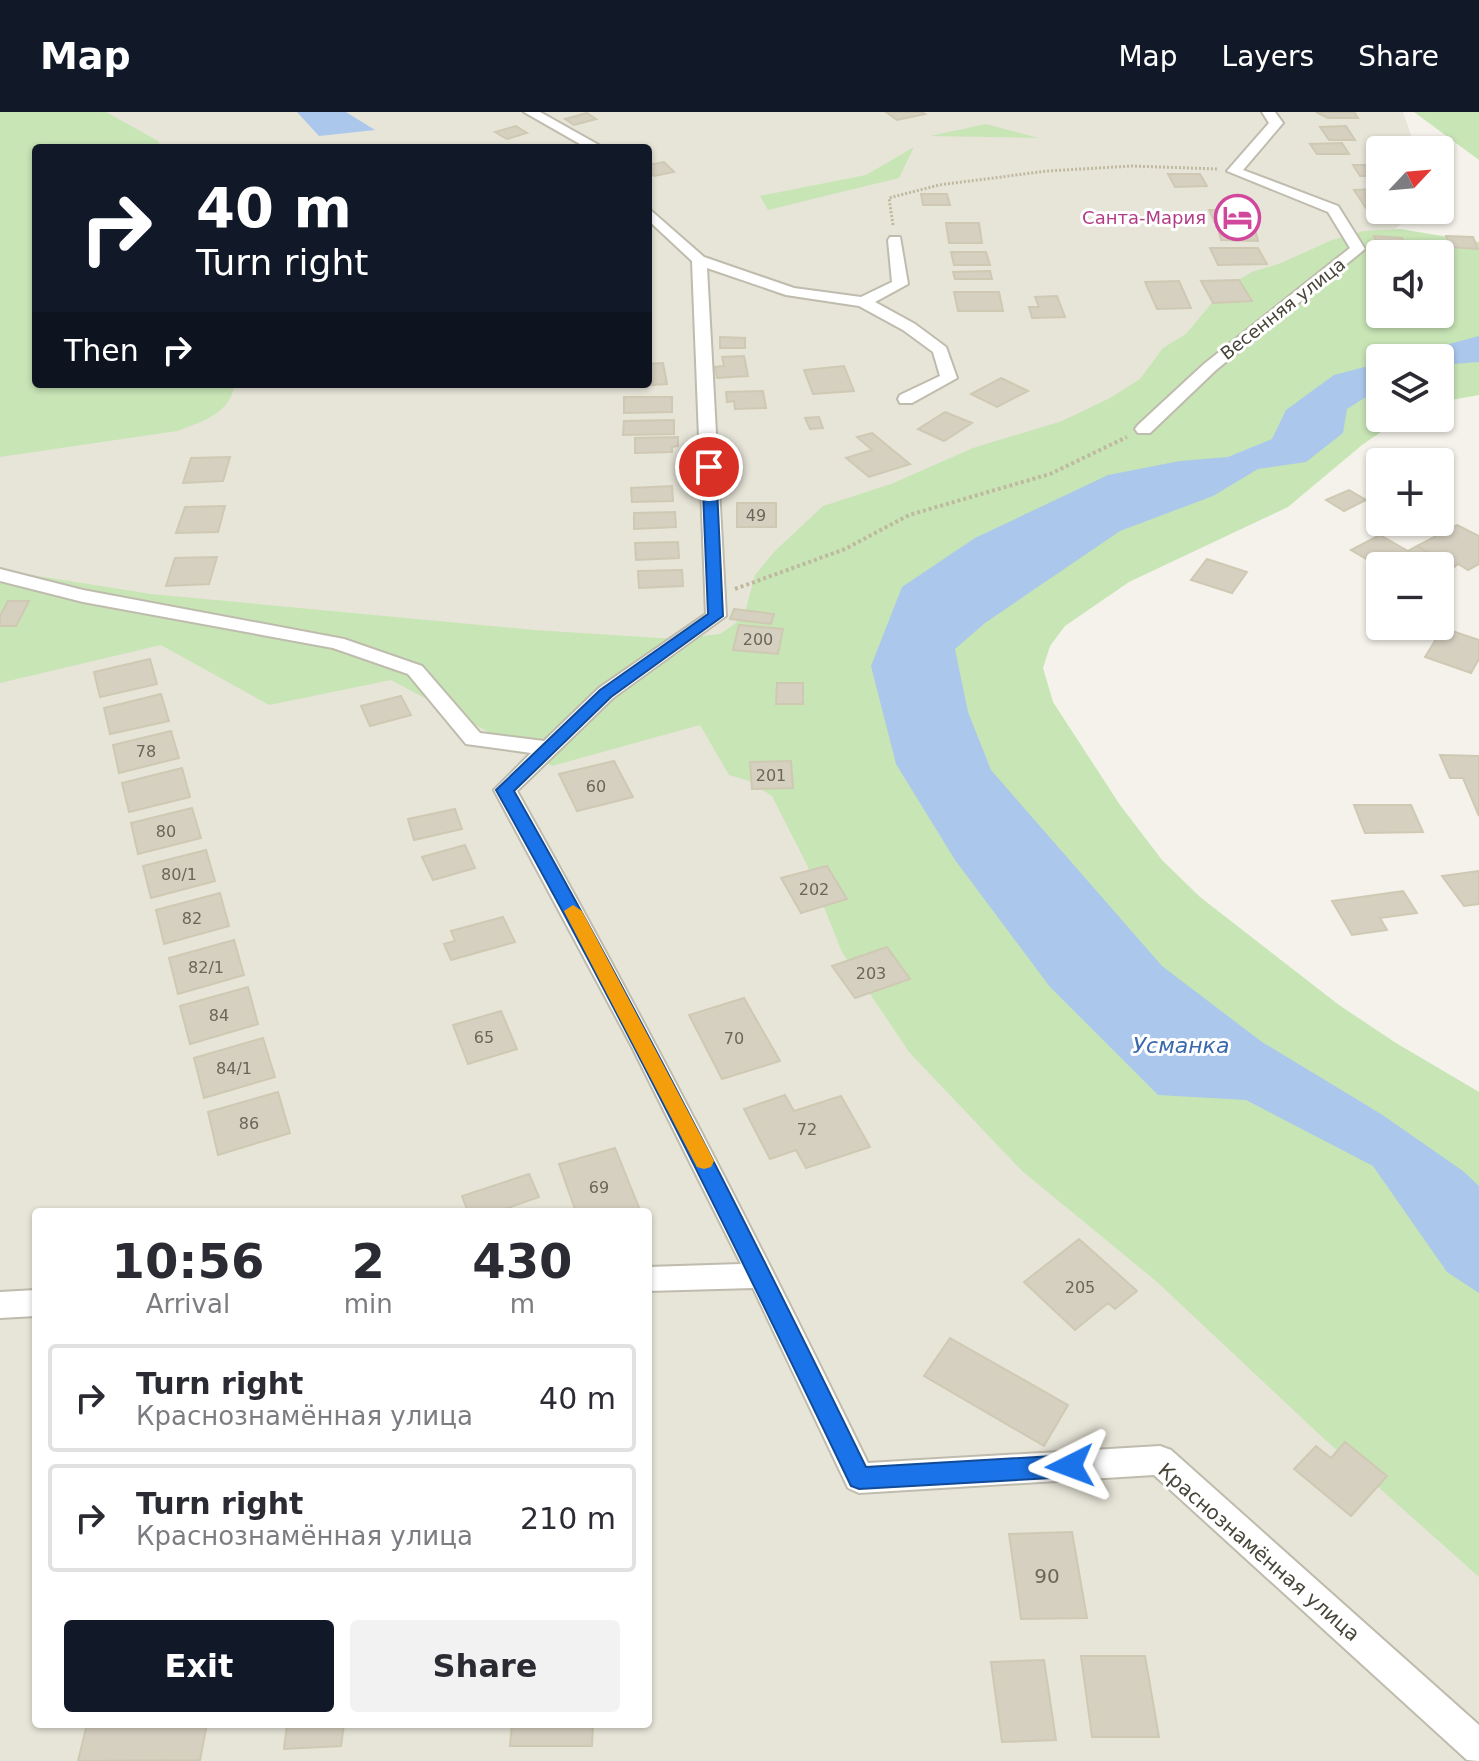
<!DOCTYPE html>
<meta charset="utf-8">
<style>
body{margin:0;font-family:"DejaVu Sans",sans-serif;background:#f2f2f3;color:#2b2b33;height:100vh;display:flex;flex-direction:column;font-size:30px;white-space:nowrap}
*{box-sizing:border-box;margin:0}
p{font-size:26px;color:#7c7c81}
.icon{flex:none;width:44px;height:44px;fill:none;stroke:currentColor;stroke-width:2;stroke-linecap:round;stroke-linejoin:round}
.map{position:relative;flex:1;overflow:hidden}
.panel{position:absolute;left:32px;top:1096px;width:620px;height:520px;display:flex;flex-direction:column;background:#fff;border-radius:8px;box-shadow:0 2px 6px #0004}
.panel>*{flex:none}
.top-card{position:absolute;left:32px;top:32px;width:620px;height:244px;border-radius:8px;box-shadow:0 2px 6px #0004;background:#111827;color:#fff;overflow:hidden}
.needle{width:52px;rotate:64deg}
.tools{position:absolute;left:1366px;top:24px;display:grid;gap:16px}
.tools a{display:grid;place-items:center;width:88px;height:88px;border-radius:8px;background:#fff;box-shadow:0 2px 6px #0004;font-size:40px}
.pin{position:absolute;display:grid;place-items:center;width:68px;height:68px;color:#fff;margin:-34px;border:4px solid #fff;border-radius:50%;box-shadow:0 2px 8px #0007}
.me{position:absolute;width:88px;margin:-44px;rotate:267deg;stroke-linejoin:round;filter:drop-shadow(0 0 6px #0008)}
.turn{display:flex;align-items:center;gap:28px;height:168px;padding:0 32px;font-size:36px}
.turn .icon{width:104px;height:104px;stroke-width:2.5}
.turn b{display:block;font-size:56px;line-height:68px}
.then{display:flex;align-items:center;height:76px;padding:0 32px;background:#0003;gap:16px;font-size:30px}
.eta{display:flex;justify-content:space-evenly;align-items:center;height:136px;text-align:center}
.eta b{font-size:48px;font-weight:700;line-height:56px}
.action{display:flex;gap:16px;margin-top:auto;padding:16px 32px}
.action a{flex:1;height:92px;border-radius:8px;background:#111827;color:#fff;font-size:32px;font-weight:700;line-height:92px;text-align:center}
.action a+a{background:#f2f2f3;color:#2b2b33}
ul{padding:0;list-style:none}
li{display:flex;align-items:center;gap:24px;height:108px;margin:0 16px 12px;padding:0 16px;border:4px solid #e1e1e2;border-radius:8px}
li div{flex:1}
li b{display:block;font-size:30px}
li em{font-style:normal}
header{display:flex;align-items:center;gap:48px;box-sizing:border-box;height:112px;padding:0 40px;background:#111827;color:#fff}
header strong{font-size:38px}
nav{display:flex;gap:44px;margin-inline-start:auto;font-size:28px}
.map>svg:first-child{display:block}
.residential{fill:#e7e5d8;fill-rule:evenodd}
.green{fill:#c8e5b6;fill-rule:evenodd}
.water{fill:#abc7ec}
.building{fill:#d5d0c0;stroke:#cfc9b4;stroke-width:2}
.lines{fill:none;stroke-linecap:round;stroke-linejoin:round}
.street-casing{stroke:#bfbbad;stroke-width:4}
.path-far1{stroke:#bfb99f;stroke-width:3;stroke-dasharray:2 2;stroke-linecap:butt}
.path{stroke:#bfb99f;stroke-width:4;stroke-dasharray:3 3;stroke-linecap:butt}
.street{fill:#fff;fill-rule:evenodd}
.route{fill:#1a73e8;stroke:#114b97;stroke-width:2}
.slow{fill:#f59e0b}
.labels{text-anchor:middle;stroke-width:6;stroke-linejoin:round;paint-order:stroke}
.number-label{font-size:16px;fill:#6a675a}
.far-hotel-label{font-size:18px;fill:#b23c85;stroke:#fff;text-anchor:end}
.far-street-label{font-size:18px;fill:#474438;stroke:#fff}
.street-label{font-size:20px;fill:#474438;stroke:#fff}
.near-number-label{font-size:20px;fill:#6a675a}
.water-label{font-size:22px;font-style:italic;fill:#3969ac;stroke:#fff}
</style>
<header>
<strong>Map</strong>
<nav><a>Map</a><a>Layers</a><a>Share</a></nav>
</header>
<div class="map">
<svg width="1479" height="1649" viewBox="0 0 1479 1649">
<rect width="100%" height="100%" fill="#f4f2ea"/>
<path class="residential" d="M0,0h1403l13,38h-36v60h40l-205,154 -392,198 656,834v365h-1479zM36,36h612v236h-612zM36,1100h612v512h-612z"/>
<path class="green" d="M0,0h106l52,29 4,7h-126v236h198c-1,28 -34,39 -57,47l-177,26z
M1414,0h65v48z
M986,12l53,14 -109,-2z
M914,35l-15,31 -131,32 -8,-14 106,-21z
M1400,117l79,13v153l-39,7v-44h-60v60h21l-39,27 -74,62 -159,75 -64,44 -15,20 -7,22 10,34 67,103 42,55 38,37 139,108 57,38 83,49v485l-158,-141 -165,-155 -134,-110 -113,-119 -67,-100 -35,-87 -35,-69 -23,-15 -20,-6 -29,-50 -148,41 -161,-86 -122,25 -108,-60 -161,38v-113l151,24 383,36 141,9 45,-5 16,-11 10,-14 9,-34 19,-23 49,-46 68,-22 82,-36 89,-27 48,-23 30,-19 23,-31 23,-14 38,-46 28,-16 29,-9 51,-23 32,-9zM1380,142h60v60h-60z"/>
<path class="water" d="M297,0h49l29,18 -56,6z
M1479,224v26l-39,3v-7h-43z
M1380,251v25l-33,21 -4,24 -37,29 -48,7 -45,27 -93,35 -135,92 -30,26 13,63 23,58 171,196 100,76 119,72 82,57 16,15v107l-32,-21 -74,-106 -127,-66 -88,-5 -108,-108 -95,-127 -59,-96 -25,-98 31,-79 73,-49 133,-63 72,-14 48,-4 44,-18 14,-29 48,-35z"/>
<path class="building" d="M886,0h36l3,2 -28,6z
M1316,0h38l4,6h-30z
M587,1l9,6 -22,6 -9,-6z
M516,14l11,7 -20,6 -12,-7z
M1346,14l9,14h-26l-9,-13z
M1342,31l7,11h-32l-7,-10z
M664,50l10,10 -20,4 -6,-6v-5z
M1353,53h27v11h-20z
M1168,62h32l7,12 -32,1z
M1380,77v19h-14l-12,-18z
M921,82h26l3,11h-27z
M1209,98h32l6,13h-32z
M1370,100h32l5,11h-32z
M946,111h33l3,20h-33z
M1219,120l37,1 2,8 -37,-1z
M1374,124l28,2 4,12 -27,-1z
M1446,124l27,1 5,12 -27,-2z
M1210,136h48l9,16 -49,1z
M951,140h35l4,13h-36z
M990,159l2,8h-37l-2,-7z
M1239,168l13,21 -39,2 -12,-22z
M1179,169l12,27 -34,1 -12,-27z
M954,180h45l4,19h-45z
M1057,184l8,21 -33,1 -3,-11h10l-4,-10z
M720,225l25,1v10h-25z
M744,244l4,20 -31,2 -2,-11 9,-1 -2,-9z
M663,251l4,21 -34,2 15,-2v-20z
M844,254l10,25 -41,3 -9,-24z
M1001,266l27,13 -31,16 -26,-13z
M763,279l3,17 -31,1 -1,-8 -7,1 -1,-10z
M624,285h48v15l-48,1z
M945,300l27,11 -28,18 -26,-12z
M819,305l4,11 -13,1 -5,-11z
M674,308v14l-51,1 1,-14z
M872,321l38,31 -41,13 -23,-19 26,-8 -15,-13z
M678,325v9l-6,1v5l-37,1v-15z
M230,345l-7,24 -40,2 8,-25z
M672,374l1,15 -41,1 -1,-14z
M1349,378l17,10 -22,11 -18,-11z
M737,391h39v24h-39z
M225,394l-7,26 -42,1 9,-26z
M675,400l1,15 -42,2v-16z
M1457,413l22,11v28l-11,6 -10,-6 -4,3 -37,-21z
M1380,423l28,16 9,-5 37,21 -14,7v-8l-60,1 -29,-17z
M678,430l1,16 -43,2 -1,-17z
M217,445l-8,27 -43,2 9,-28z
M1207,447l40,13 -15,21 -41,-13z
M682,458l1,16 -44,2 -1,-17z
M8,489h21l-13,25h-16v-10z
M734,497l40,5 -3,10 -41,-5z
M739,513l44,4 -5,25 -45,-4z
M1443,516l36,12v19l-8,14 -46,-16z
M150,547l7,25 -57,13 -6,-25z
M777,571h26v21h-27z
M161,582l8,27 -59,13 -6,-26z
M401,584l10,19 -41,11 -9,-20z
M171,619l8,27 -60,15 -6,-28z
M1440,643l39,1v60l-16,-38h-13z
M614,649l19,36 -56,14 -18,-37z
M791,649l2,27 -41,1 -2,-27z
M182,656l8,29 -61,15 -7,-29z
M1354,693h57l12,27 -58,1z
M192,696l9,30 -63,16 -7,-31z
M455,697l7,20 -48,11 -6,-21z
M465,733l10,23 -42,12 -11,-23z
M206,738l9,31 -64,17 -8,-32z
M827,754l20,33 -46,14 -20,-35z
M1479,759v33l-15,2 -22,-30z
M1403,779l14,22 -37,5 7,12 -35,5 -20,-34z
M220,781l9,33 -65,18 -8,-34z
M503,805l12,25 -64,18 -7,-16 11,-3 -4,-10z
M234,828l10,35 -66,19 -9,-36z
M887,835l23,32 -55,19 -23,-32z
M248,875l10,37 -68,20 -10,-38z
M744,886l36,63 -58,18 -33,-64z
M501,899l16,38 -49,15 -15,-39z
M263,926l12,39 -71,21 -10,-40z
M278,980l12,41 -72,22 -10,-43z
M785,983l9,16 47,-15 29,51 -64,21 -10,-18 -26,9 -26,-50z
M615,1036l25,62 -64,2 -17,-48z
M529,1062l10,23 -34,12 1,3h-38l-6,-16z
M1079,1127l58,52 -22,18 -7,-6 -33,27 -51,-48z
M950,1226l118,67 -24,41 -120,-70z
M1345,1330l42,34 -36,40 -57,-47 22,-23 15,12z
M1072,1420l15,86 -66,1 -12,-85z
M1081,1544h64l14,81h-67z
M1044,1548l12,80 -54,2 -11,-80z
M87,1612h120l-7,36 -122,1z
M287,1612h57l-3,22 -57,3z
M512,1612h81l-1,22h-82z"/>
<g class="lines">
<defs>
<path id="street" d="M524,0h16l64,36h-17z
M1262,0h13l8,11 -40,47 95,36 27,43 -149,121 -66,63h-12l-3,-4 3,-4 66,-61 146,-116 -22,-36 -101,-41 42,-48z
M648,96l56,49 90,31 67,9 31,-15 -4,-42 2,-3h10l8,47 -33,18 40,22 31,23 11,31 -45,25h-12l-2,-4 2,-4 40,-19 -7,-24 -30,-22 -44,-24 -73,-11 -79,-27 19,348 -113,82 -96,93c124,221 240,445 351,672l292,-17 11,4 308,275v36l-12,-1 -313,-285 -295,18 -11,-5 -95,-200 -105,3v-24l93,-3 -110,-219 -137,-255 37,-37 -65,-9 -58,-70 -75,-26 -250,-46 -83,-21v-12l83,21 261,49 78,27 58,67 64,8 55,-53 107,-74 -14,-353 -44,-41z
M36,1178v26l-36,2v-26z"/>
</defs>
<use href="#street" class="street-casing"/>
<path class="path-far1" d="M893,113l-4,-27 50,-13 108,-14 85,-5 85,3"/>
<path class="path" d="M735,477l110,-40 64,-34 141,-41 77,-37"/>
<use href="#street" class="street"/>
</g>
<path class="route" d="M709,351l7,4 7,149 -112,81 -97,94c126,221 240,447 352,676l204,-12 8,3 4,8 -4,8 -8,3 -211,12 -8,-3c-113,-235 -227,-468 -355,-696l104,-100 108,-76 -6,-147z"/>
<path class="slow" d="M573,793l9,6 129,244 3,6 -3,6 -7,2 -7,-2 -133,-256z"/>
<defs>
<symbol id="hotel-ring" viewBox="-11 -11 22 22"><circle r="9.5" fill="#fff" stroke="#d1479c" stroke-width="1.5"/><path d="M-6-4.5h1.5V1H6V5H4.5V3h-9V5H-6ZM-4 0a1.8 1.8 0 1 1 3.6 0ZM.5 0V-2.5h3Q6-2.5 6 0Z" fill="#d1479c"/></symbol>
</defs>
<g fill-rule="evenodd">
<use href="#hotel-ring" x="1212" y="80" width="51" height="51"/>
</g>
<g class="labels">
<g class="number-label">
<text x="756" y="409">49</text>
<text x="758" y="533">200</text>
<text x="146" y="645">78</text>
<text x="771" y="669">201</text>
<text x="596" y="680">60</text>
<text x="166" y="725">80</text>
<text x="179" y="768">80/1</text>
<text x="814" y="783">202</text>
<text x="192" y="812">82</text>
<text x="206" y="861">82/1</text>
<text x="871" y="867">203</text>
<text x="219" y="909">84</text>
<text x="484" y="931">65</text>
<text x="734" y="932">70</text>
<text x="234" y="962">84/1</text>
<text x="249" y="1017">86</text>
<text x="807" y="1023">72</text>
<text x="599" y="1081">69</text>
<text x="1080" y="1181">205</text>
</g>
<g class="far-hotel-label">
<text x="1206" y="112">Санта-Мария</text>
</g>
<g class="far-street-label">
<text transform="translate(1283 197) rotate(-38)" y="6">Весенняя улица</text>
</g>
<g class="street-label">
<text transform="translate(1259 1440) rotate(41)" y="7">Краснознамённая улица</text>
</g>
<g class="near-number-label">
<text x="1047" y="1471">90</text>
</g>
<g class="water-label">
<text x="1181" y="941">Усманка</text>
</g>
</g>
</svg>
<div class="tools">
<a><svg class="needle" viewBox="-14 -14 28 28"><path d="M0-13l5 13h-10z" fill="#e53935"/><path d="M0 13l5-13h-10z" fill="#7c7c81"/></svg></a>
<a><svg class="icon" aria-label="sound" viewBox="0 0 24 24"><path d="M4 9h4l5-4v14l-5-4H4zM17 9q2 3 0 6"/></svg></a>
<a><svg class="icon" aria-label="layers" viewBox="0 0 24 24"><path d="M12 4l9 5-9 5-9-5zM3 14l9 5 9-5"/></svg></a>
<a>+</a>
<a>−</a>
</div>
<div class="pin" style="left:709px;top:355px;background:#d93025"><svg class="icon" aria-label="arrive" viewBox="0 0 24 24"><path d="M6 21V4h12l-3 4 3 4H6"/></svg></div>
<svg class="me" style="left:1070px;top:1354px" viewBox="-20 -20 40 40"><path d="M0-17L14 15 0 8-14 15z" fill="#1a73e8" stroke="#fff" stroke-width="4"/></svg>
<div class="top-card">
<div class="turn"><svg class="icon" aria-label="right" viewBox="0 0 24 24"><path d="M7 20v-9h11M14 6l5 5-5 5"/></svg><div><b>40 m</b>Turn right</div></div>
<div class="then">Then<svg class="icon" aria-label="right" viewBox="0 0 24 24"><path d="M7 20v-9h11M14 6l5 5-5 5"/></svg></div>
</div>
<section class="panel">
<div class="eta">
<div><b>10:56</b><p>Arrival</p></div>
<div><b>2</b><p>min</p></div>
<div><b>430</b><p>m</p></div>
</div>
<ul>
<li><svg class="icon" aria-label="right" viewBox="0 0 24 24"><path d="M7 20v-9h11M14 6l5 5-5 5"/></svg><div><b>Turn right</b><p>Краснознамённая улица</p></div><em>40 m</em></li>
<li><svg class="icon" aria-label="right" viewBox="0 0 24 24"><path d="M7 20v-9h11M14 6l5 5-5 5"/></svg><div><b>Turn right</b><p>Краснознамённая улица</p></div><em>210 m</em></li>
</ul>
<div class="action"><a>Exit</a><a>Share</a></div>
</section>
</div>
